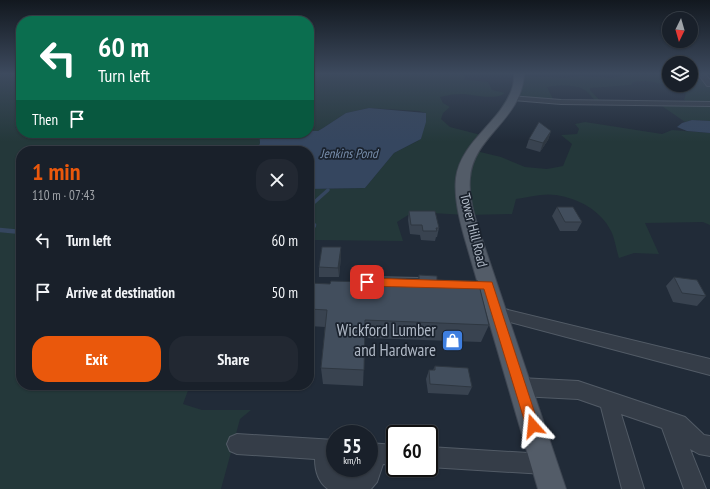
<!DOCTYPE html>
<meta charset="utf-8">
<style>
body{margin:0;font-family:"PT Sans Narrow",sans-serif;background:#222832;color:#f1f3f6;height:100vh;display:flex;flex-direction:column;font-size:15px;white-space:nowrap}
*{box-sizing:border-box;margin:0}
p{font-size:13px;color:#9fa3a8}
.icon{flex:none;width:22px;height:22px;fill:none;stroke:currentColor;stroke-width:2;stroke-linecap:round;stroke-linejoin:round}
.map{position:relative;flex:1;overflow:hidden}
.details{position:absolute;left:16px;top:146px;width:298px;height:244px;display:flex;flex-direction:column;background:#19202a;border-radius:16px;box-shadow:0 1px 3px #0004,0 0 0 1px #373e47}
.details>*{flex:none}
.top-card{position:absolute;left:16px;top:16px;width:298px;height:122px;border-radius:16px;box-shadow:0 1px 3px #0004,0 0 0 1px #373e47;background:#0b6e4f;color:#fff;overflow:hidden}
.needle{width:26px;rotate:185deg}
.buttons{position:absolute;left:662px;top:12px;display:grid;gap:8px}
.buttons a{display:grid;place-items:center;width:36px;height:36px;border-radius:50%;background:#19202a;box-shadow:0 1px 3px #0004,0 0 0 1px #373e47;font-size:20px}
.speed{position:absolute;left:326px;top:425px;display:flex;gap:8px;font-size:20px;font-weight:700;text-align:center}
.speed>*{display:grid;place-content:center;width:52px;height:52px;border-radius:50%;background:#19202a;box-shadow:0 1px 3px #0004,0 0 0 1px #373e47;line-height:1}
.speed small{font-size:10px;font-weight:400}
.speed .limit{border:2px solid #111;border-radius:6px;background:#fff;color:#111}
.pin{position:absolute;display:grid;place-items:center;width:34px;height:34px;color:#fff;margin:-17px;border-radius:8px;box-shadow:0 2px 6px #0006}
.me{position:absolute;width:44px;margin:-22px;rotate:342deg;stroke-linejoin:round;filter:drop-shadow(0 0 3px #0008)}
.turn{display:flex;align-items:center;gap:14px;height:84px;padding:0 16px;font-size:18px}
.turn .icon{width:52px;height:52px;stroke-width:2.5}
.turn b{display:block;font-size:28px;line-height:34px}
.then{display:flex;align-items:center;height:38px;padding:0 16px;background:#0003;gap:8px;font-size:15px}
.round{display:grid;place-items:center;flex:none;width:42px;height:42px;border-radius:16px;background:#222832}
.head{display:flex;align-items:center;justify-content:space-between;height:68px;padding:0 16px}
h1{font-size:24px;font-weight:700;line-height:30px;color:#ea580c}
.action{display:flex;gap:8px;margin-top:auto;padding:8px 16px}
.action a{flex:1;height:46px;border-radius:16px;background:#ea580c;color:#fff;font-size:16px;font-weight:700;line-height:46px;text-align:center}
.action a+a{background:#222832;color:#f1f3f6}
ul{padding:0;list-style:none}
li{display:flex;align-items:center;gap:12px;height:52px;padding:0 16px}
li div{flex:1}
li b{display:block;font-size:15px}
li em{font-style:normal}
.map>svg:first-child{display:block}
.green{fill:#24383a}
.water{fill:#35465f}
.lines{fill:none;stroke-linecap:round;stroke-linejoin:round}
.stream-far1{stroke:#35465f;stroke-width:3.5}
.stream{stroke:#35465f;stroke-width:4.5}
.minor-casing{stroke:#525b66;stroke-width:2}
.major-casing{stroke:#3e4652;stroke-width:2}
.minor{fill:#353d48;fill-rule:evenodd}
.major{fill:#535c68;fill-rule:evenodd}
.wall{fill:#394350}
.shaded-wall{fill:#2e3741}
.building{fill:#424e5d;stroke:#2e3741}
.route{fill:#ea580c;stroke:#983908}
.labels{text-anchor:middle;stroke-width:3.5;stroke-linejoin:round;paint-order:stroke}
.far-water-label{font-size:13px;font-style:italic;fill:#788eac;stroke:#1a222d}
.street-label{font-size:14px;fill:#afb8c5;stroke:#1a222d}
.near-poi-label{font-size:17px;fill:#afb8c5;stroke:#1a222d;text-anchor:end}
</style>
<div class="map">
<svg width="710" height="489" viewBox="0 0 710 489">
<rect width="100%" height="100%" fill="#212b38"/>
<path class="green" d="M0,74h21v59h238l1,10 -3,8h-236v234h169l-7,19 19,6h49l-11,9 -19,70h-221z
M309,74h155l1,6 23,2 4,8 13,3c-9,8 -32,1 -43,1 -8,0 -14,1 -22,3l3,6 7,4 -7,6 -2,6 9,8 35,9 -9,15 25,6 24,10 22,2 16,-3 9,-22 -11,-9 16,-1 2,-5 -4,-5 10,-2 77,12 10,-4 38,3v92l-7,-3 -58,1 14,31 -25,-1 -15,5c-3,-9 -4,-19 -8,-27 -10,-21 -34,-33 -55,-36 -13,-2 -27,2 -40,4l-4,15 -45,1 -54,-3 -16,10 6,19 -88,-1 -6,12v-63l56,-1 29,-35 27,-14 5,-26 -7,-2 -50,-3 -23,5 -23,15 -5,3h-7l-2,-3z
M622,74h41l6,2v9h22v-6l16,2 3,2v38l-18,-1 -7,2 -26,-18h32l-7,-4 2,-6c-15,-8 -36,-16 -53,-12l-2,3 -41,3v2l12,13c-9,-1 -10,-8 -17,-13 -9,-6 -28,-5 -38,-3l7,14 -39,-3 4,-22 46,2 16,-2 30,2 11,-2z"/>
<path class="water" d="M369,108l57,5v9l-5,17 -27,14 -29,35 -56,1v-38h-52l3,-8 -1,-10h50v-5l3,3h6l5,-3 23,-15z
M692,120l18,1v12l-23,-2 -10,-4 5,-4z"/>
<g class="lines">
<path class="stream-far1" d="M309,207l19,-17
M309,215l5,11"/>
<path class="stream" d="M0,230l21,2
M310,234l4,-9"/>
<defs>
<path id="minor" d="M698,74h7l5,6v6h-3z
M510,96l51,4 149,2v4l-149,-2 -48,-4h-3z
M367,277l54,1 5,1 2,4 -2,4 -5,1 -54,-1 -5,-1 -2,-4 2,-4z
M496,307l214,52v16l-219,-58 -3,-4 3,-4z
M520,378l58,3 107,36 19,18 6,1v20l-11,-2 -9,-5 16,40h-22l-22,-61 -41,-14 23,75h-22l-21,-82 -23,-8 -58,-3 -6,-3 -3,-6 3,-6z
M237,434l98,6v28c9,4 9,7 21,6l6,-6h7v-25l26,2v20l-12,-1 -6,18 -6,7h-43c-10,-7 -13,-19 -13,-30l-78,-5 -7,-3 -3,-7 3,-7z
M429,447l116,7 7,3 3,7 -3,7 -7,3 -116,-7z"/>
<path id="major" d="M514,74h10c-2,46 -51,62 -54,104 -2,20 5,40 11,58l85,253h-28l-74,-253c-5,-19 -10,-39 -8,-58 5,-37 44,-55 56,-89 2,-5 2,-10 2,-15z"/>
</defs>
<use href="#minor" class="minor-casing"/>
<use href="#major" class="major-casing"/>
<use href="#minor" class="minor"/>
<use href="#major" class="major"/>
</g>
<path class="wall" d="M551,131l-3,9 -8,12 -14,-4 3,-9z
M557,207l25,15 -5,9h-17l-8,-15z
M409,211l30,17 -2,9h-1l-1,4 -14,-1 -1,-5 -10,-1 -2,-14z
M341,247v10l-2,20h-20v-10z
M419,275l18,5 52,45 -8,17 -116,-4 -2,48 -40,-2 -2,-16 4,-41 -16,-1v-43l21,1 75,-1 1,-4h12z
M674,277l32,19 -9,10 -24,-4 -7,-16z
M435,366l37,21 -4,8 -40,-2 -2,-14 3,-9h4z"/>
<path class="shaded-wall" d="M551,131l-3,9 -8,12 3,-9z
M341,247v10l-2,20 -1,-9z"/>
<path class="building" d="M539,122l12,9 -8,12 -14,-4z
M557,207h16l9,15h-17z
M409,211h26l4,17h-3l1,3h-14l-1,-6h-11z
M322,247h19l-3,21 -19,-1z
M419,275l18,1v4l41,1 11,44 -124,-5 -1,50 -43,-2 6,-58 -18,-1v-26l21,1 1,-3 75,2v-4h13z
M674,277l23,3 9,16 -24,-3z
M435,366l33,2 4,19 -42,-3 -1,-14h6z"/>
<linearGradient id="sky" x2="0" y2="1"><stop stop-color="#12181f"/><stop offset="0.52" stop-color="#3d4a5e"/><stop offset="1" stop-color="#3d4a5e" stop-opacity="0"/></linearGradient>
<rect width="710" height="142" fill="url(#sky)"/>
<path class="route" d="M367,278l125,4 47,144 -2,4 -4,2 -5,-2 -2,-4 -42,-137 -117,-3 -3,-2 -2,-2 2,-3z"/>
<defs>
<symbol id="shop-square" viewBox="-11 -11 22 22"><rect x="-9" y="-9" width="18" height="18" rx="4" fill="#3f7fe0" stroke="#1a222d"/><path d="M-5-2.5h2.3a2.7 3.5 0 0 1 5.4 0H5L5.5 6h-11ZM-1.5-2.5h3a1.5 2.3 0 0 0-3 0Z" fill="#fff"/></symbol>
</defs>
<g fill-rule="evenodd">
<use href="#shop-square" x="440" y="328" width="25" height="25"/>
</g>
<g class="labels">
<g class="far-water-label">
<text x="349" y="158">Jenkins Pond</text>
</g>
<g class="street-label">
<text transform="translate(474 230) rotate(76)" y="5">Tower Hill Road</text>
</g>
<g class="near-poi-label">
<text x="436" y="336">Wickford Lumber<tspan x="436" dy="20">and Hardware</tspan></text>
</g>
</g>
</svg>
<div class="buttons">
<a><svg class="needle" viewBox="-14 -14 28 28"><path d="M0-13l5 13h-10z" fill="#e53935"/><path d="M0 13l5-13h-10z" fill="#9fa3a8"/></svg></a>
<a><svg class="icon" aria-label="layers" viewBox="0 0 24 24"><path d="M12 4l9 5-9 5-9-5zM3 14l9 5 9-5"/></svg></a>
</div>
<div class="speed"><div>55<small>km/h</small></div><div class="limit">60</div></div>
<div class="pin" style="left:367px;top:282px;background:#d93025"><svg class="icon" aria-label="arrive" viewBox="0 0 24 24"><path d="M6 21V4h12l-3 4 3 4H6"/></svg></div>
<svg class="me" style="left:533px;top:426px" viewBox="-20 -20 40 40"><path d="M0-17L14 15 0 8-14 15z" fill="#ea580c" stroke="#fff" stroke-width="4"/></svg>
<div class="top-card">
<div class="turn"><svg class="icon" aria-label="left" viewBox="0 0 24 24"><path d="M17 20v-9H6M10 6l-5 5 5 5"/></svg><div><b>60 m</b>Turn left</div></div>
<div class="then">Then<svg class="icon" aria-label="arrive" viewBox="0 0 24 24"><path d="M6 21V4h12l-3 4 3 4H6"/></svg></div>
</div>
<section class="details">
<div class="head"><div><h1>1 min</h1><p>110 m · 07:43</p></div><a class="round"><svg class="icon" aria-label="close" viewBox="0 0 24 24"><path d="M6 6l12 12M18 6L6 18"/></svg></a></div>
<ul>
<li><svg class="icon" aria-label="left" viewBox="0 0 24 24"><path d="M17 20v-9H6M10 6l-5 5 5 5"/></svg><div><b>Turn left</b></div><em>60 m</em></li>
<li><svg class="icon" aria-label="arrive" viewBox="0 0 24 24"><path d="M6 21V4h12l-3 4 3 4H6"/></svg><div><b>Arrive at destination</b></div><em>50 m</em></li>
</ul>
<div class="action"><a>Exit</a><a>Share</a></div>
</section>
</div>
